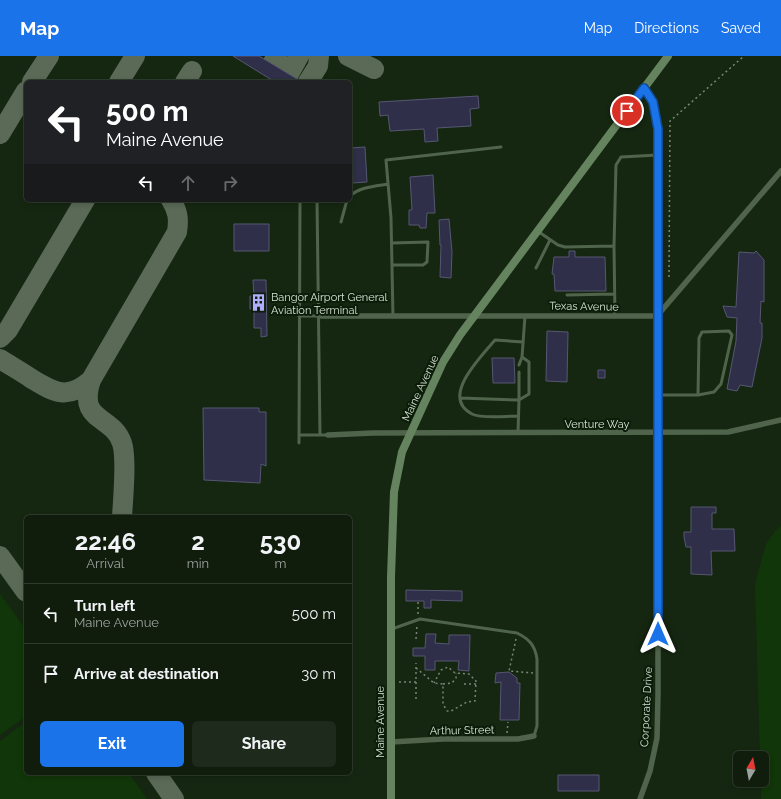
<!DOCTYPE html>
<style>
body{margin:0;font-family:Raleway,sans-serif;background:#1e2a1b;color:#f1f3f6;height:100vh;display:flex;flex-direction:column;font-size:15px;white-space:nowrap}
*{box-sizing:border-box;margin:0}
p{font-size:13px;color:#9ca29d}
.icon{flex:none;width:22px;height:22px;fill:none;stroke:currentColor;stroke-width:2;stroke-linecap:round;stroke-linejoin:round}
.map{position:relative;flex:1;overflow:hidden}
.side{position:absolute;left:24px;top:459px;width:328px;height:260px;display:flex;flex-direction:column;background:#101d0d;border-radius:6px;box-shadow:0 2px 6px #0003,0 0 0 1px #303b2e}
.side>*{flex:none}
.hud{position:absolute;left:24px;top:24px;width:328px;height:122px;border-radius:6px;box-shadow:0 2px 6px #0003,0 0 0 1px #303b2e;background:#202124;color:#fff;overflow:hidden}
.needle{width:26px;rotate:10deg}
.buttons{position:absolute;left:733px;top:695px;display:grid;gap:8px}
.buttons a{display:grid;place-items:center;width:36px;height:36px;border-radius:6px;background:#101d0d;box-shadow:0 2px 6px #0003,0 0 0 1px #303b2e;font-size:20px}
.pin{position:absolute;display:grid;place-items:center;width:34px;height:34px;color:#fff;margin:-17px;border:2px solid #fff;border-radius:50%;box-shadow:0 1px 4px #0007}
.me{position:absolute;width:44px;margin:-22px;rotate:0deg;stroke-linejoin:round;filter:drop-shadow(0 0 3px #0008)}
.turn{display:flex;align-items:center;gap:14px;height:84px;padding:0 16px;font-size:18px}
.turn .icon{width:52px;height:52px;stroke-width:2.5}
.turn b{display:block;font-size:28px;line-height:34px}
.lanes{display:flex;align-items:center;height:38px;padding:0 16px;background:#0003;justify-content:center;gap:20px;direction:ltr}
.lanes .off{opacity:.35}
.eta{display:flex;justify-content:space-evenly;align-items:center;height:68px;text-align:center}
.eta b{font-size:24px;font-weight:700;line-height:28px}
.button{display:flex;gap:8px;margin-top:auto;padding:8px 16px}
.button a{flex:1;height:46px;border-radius:6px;background:#1a73e8;color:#fff;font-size:16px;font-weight:700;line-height:46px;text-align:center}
.button a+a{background:#1e2a1b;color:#f1f3f6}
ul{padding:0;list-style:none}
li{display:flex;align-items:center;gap:12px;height:60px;padding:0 16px;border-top:1px solid #303b2e}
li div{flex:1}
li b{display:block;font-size:15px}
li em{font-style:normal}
header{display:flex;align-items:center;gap:24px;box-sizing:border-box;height:56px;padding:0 20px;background:#1a73e8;color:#fff}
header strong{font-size:19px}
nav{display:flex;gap:22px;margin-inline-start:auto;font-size:14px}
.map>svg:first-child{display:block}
.green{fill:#113609}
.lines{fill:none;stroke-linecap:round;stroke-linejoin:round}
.taxiway{stroke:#5a6a57;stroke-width:20}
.building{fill:#2f2f49;stroke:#565773}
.path{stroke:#788775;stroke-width:1.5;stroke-dasharray:2 3;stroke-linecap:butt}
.lane{stroke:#50644c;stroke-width:3}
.street{stroke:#50644c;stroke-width:5.5}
.secondary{stroke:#65835f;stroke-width:8}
.route-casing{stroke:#114b97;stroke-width:10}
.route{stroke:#1a73e8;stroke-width:7}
.labels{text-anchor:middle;stroke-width:4;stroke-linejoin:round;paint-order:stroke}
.poi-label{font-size:11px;fill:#d5e1d3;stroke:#0b1d08;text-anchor:start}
.street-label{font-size:11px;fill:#d5e1d3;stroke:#0b1d08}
</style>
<header>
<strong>Map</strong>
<nav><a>Map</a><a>Directions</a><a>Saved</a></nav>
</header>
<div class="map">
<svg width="781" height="743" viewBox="0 0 781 743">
<rect width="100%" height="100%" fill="#152711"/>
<path class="green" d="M781,470v273h-20l1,-41h-2l-5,-174 11,-40 10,-14z
M0,538l26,36v86l-26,19z
M26,666v51h103l18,26h-147v-58z"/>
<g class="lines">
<path class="taxiway" d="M348,0l26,13
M272,8l5,-8
M289,18l10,-18
M32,26l17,-26
M119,26l16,-26
M185,26l7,-11
M308,26l10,-16 1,-10
M0,78l26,-43
M0,282l8,-8 77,-130
M0,303c11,7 22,13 32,20 23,14 36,21 59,1
M122,461c1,-18 5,-59 0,-74 -10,-29 -45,-20 -31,-63l86,-148c2,-13 1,-21 -6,-32
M0,500l26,36
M156,717l18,26"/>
</g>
<path class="building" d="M233,0h26l43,26h-27z
M478,40l1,12 -9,1 1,17 -34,2 1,13 -13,1 -1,-13 -34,2 -2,-16 -8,1 -1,-14z
M365,91l2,35 -15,1v-8h-2v-27z
M433,119l2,38h-8l-1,15h-6l-1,-3h-10v-15h3l-2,-33z
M449,163l3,33 -1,26 -11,-1 1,-32h-1l-1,-25z
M234,168h35v27h-35z
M569,195h6v6h30l1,34h-51l-1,-17h-2l2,-17h15z
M756,195l8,9v42l-3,-1 -1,22h2v15l-10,49 -12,-2 -3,6 -10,-2 9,-48 1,-23 -10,-1 -4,-11 13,1 3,-55 15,1z
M253,224h13l1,56 -6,1v-9h-7v-19h-4v-13h4z
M547,275l21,1 -1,50 -21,-1z
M492,302h22l1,25h-22z
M598,314h7v8h-7z
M203,352h56v4h7v54l-5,-2 -1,19 -56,-3z
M691,451h25v6h-4v16h22l1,22h-24l1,24 -21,-1v-27h-5l-2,-10v-5h7z
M406,534l56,1v10l-31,-1v8h-7v-7h-18z
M426,578h10l-1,9 14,1v-9h21l-1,36 -11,-1 1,-9h-24v9h-10v-14h-12v-8h12z
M509,616l8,6v5h3l-1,37h-19l1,-38 -6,1 1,-10z
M558,719h41v16h-41z"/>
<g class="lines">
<path class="path" d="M669,221l1,-156 74,-65
M418,546v12
M416,583l1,-13
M516,583l-7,32 24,2
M416,612l18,15 9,1v20l4,7h4l16,-9 8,-1 1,-20 -7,-7 -14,-1 -7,-6 -7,3 -7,13
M399,626h17v-19
M416,626v19
M443,628l9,-1 4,-5v-5
M464,628h12
M507,677l1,-11"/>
<path class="lane" d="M350,140c9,-9 26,-10 38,-12
M317,144l3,235
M341,166l6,-22
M539,176l19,13 7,2 49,-1 1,71
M392,187l36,-1 -1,20 -4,3h-31
M614,190l2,-81 5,-8 37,-2
M536,212l14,-28
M567,239l47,-1
M299,260h20
M393,261l-2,-99 -5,-58 115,-13
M519,309l3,-8
M657,339h41l16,-3 7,-8 11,-49 -3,-4 -27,1 -3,6 -1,57
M460,342l59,2 -1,33
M519,344l10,-6v-32l-7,-5 3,-41
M519,344v-28
M518,360c-12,0 -36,3 -46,-2 -33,-17 10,-58 23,-74l28,2
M299,379h29
M299,387l1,-243
M392,573l28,-10 97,14c12,6 18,12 20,26v67l-3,10"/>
<path class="street" d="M319,260h338l124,-145
M328,379l45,-2 355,-1 53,-12
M391,686l52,-3h75l16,-3
M640,743l10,-28 7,-33 1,-44v-565l-5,-27 -9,-14"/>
<path class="secondary" d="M391,743v-222l3,-85 8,-40 41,-90 17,-27 208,-279"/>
</g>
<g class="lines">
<defs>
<path id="route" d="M627,55l17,-23 9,14 5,27v505"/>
</defs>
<use href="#route" class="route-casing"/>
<use href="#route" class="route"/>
</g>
<defs>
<symbol id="building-bare" viewBox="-9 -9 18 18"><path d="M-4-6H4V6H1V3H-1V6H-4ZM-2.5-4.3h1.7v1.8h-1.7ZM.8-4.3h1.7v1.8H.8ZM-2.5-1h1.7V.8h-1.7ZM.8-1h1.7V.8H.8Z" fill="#aeaefb" stroke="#0b1d08" stroke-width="2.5" paint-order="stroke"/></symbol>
</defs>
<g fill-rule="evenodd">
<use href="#building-bare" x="246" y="234" width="25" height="25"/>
</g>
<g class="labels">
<g class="poi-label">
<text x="271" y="245">Bangor Airport General<tspan x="271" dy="13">Aviation Terminal</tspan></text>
</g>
<g class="street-label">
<text transform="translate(584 250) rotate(1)" y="4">Texas Avenue</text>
<text transform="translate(420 332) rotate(-65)" y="4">Maine Avenue</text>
<text x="597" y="372">Venture Way</text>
<text transform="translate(646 651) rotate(-87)" y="4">Corporate Drive</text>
<text transform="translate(380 666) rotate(-90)" y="4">Maine Avenue</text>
<text transform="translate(462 674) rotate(-1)" y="4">Arthur Street</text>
</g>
</g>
</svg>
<div class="buttons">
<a><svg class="needle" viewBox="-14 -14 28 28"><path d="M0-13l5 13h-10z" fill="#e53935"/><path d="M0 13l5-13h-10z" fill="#9ca29d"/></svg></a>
</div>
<div class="pin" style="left:627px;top:55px;background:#d93025"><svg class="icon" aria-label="arrive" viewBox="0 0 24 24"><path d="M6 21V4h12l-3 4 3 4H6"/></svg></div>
<svg class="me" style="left:658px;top:578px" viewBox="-20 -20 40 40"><path d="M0-17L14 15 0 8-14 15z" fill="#1a73e8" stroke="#fff" stroke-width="4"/></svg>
<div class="hud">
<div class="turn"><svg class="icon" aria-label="left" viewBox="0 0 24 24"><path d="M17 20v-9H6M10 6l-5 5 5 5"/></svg><div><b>500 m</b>Maine Avenue</div></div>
<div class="lanes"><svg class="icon" aria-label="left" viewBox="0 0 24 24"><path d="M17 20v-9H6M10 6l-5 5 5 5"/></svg><svg class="icon off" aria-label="ahead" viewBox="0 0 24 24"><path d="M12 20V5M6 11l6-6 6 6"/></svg><svg class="icon off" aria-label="right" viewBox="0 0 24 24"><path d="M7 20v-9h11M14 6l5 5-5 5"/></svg></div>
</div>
<section class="side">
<div class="eta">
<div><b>22:46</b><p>Arrival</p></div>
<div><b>2</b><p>min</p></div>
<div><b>530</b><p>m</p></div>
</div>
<ul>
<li><svg class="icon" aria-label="left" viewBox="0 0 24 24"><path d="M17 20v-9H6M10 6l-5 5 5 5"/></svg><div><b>Turn left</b><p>Maine Avenue</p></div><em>500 m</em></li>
<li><svg class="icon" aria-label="arrive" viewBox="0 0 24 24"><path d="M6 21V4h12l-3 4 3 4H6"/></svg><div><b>Arrive at destination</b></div><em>30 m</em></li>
</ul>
<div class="button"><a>Exit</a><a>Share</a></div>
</section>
</div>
